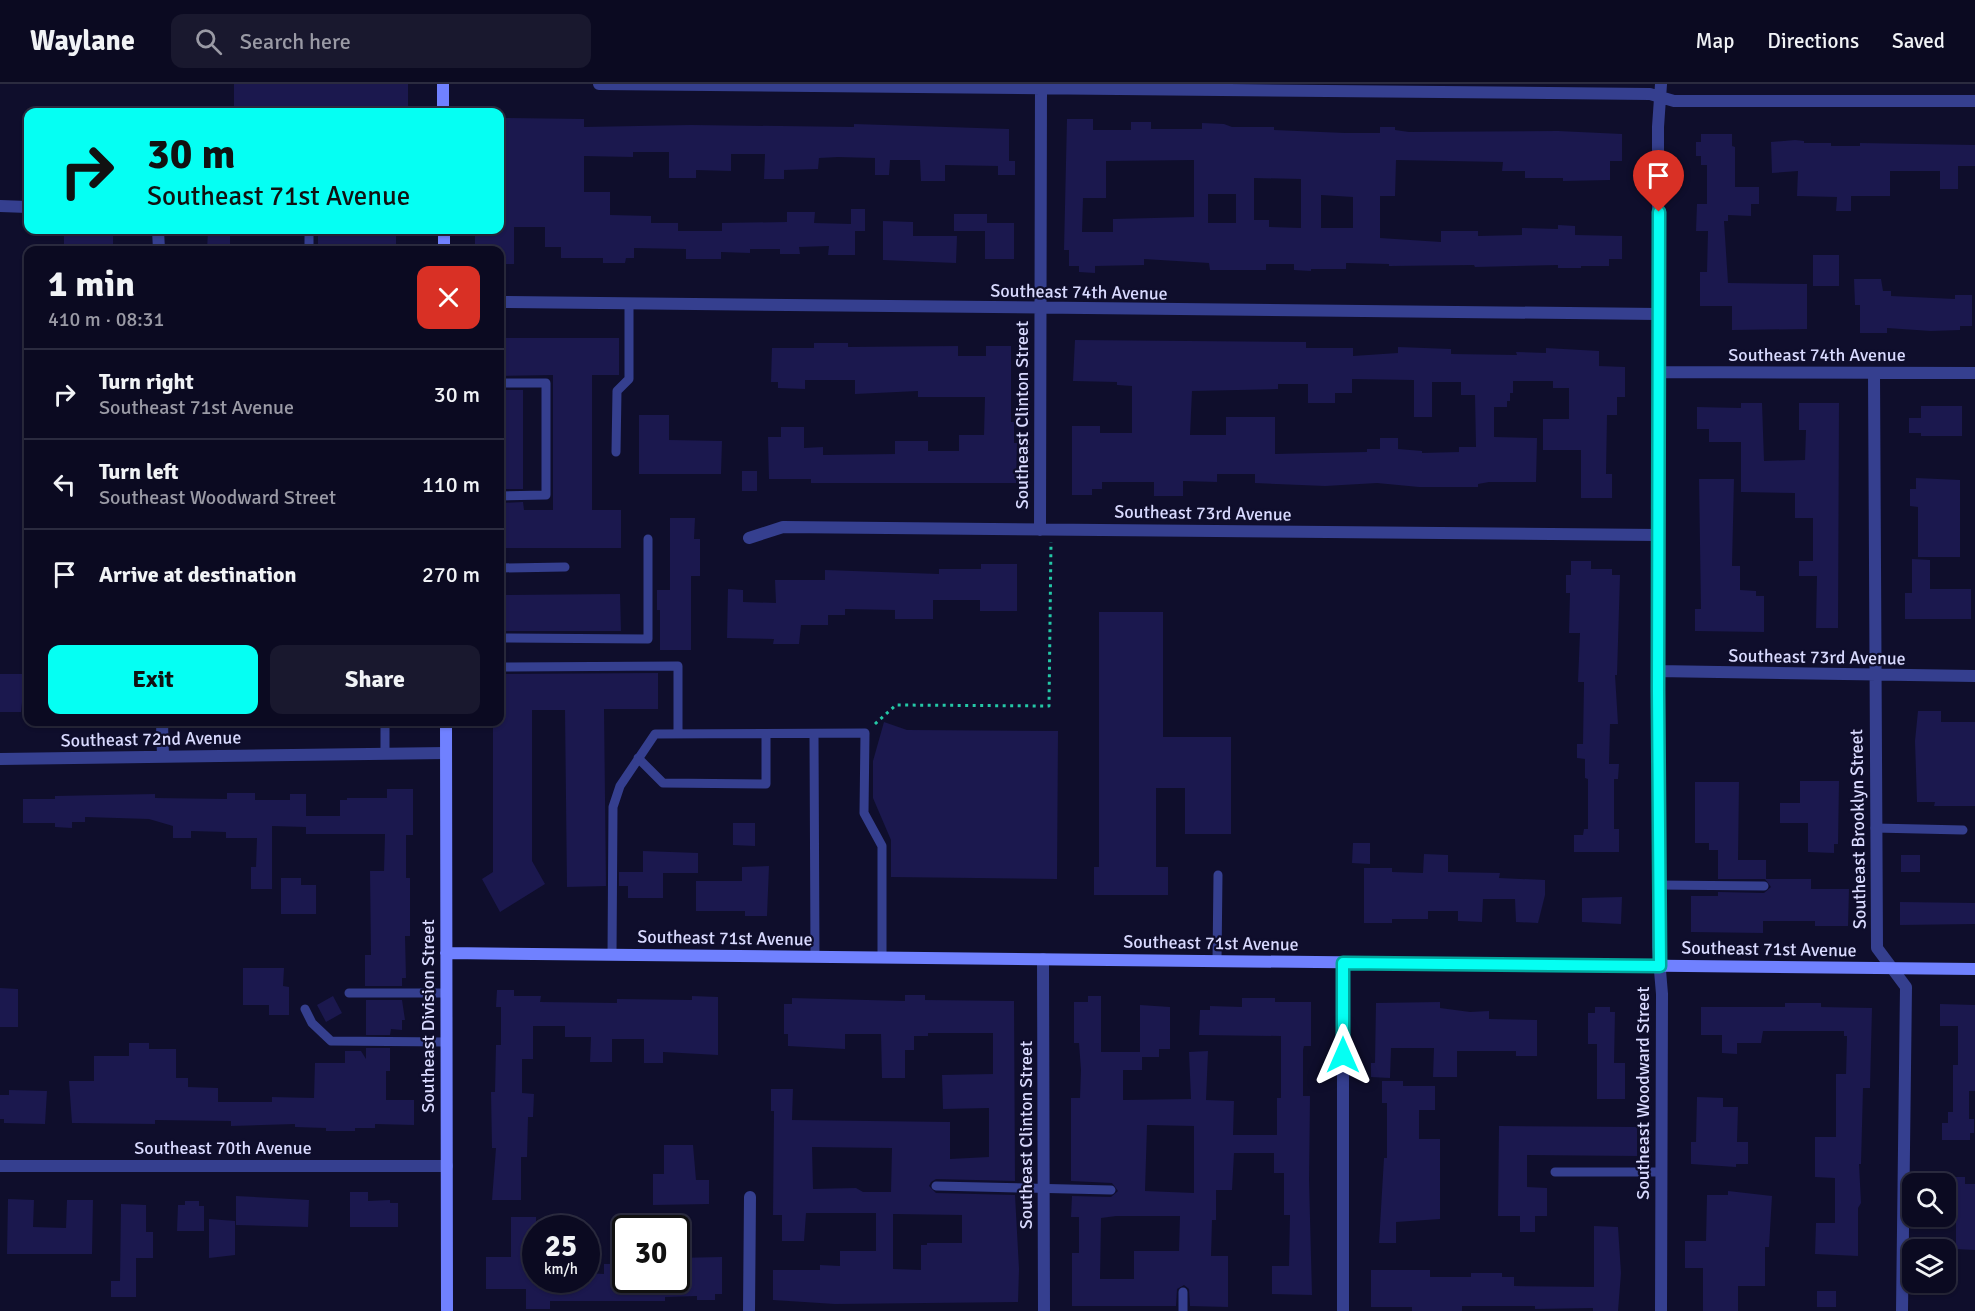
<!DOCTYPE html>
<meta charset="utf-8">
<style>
body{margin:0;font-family:Signika,sans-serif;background:#19182e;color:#f1f3f6;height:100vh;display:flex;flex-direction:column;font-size:22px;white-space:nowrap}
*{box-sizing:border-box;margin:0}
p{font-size:20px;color:#9a9aa5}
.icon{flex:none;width:33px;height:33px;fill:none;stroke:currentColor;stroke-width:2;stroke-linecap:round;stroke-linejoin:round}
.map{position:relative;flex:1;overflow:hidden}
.side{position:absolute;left:24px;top:162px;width:480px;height:480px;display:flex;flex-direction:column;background:#0b0a21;border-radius:12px;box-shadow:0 2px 4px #0004,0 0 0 2px #2b2b3f}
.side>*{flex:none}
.banner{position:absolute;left:24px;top:24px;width:480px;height:126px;border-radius:12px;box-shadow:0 2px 4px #0004,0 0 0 2px #2b2b3f;background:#05fff3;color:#111;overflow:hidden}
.fabs{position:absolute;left:1902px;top:1089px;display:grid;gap:12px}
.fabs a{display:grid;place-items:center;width:54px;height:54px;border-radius:12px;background:#0b0a21;box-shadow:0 2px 4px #0004,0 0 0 2px #2b2b3f;font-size:30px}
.speed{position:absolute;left:522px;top:1131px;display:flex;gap:12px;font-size:30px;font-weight:700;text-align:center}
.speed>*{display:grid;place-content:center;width:78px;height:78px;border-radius:50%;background:#0b0a21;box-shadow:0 2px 4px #0004,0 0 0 2px #2b2b3f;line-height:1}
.speed small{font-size:15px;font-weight:400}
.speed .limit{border:3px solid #111;border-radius:9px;background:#fff;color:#111}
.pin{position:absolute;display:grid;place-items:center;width:51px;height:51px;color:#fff;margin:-62px -26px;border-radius:50% 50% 50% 0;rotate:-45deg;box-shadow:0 0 6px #0007}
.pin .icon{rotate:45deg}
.me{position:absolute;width:66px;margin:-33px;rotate:0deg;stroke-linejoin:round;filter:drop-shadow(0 0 4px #0008)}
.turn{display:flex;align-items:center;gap:21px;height:126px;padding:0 24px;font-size:27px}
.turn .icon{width:78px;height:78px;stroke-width:2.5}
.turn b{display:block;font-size:42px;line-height:51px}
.round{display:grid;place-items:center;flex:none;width:63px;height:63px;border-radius:12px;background:#19182e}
.overview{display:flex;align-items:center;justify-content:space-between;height:102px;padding:0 24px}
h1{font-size:36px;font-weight:800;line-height:45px}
.primary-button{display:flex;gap:12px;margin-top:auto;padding:12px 24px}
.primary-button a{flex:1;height:69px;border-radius:12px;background:#05fff3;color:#111;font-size:24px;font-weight:800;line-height:69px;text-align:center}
.primary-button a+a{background:#19182e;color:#f1f3f6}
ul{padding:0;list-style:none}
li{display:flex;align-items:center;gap:18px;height:90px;padding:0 24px;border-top:2px solid #2b2b3f}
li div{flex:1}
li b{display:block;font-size:22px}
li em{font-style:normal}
header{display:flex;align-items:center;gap:36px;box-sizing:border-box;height:84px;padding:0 30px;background:#0b0a21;border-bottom:2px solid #2b2b3f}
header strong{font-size:28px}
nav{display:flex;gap:33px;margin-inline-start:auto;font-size:21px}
.search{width:420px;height:54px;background:#19182e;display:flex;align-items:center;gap:15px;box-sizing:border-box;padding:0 21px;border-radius:12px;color:#9a9aa5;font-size:22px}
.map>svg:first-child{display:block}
.building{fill:#1b184e;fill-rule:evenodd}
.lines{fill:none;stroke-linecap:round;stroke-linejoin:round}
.path{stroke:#24c8a6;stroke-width:3;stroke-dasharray:3 4.5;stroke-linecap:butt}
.lane{stroke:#353f8f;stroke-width:9}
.street{stroke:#353f8f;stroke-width:12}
.secondary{stroke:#7081ff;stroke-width:12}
.route-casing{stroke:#03a69e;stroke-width:15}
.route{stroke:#05fff3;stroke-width:10}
.labels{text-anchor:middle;stroke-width:4.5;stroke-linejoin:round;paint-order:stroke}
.street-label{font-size:18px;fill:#d9daff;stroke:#0f0e2c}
</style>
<header>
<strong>Waylane</strong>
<div class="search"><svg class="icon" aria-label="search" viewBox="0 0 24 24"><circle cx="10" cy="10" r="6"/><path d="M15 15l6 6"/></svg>Search here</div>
<nav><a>Map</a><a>Directions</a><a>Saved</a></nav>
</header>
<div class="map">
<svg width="1975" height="1227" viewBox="0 0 1975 1227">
<rect width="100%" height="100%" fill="#0f0e2c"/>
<path class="building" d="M234,0h174v28h-35l-1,-3 -138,3z
M500,34l84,1v8l107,-2 163,2v-3l155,5v32h6v14h-17v-9l-53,-1v16h-24l-1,-21h-30l-1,15h-14v-17l-37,-1 -19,1 -1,11 -34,1v9h-20l1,-25h-34v17l-35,-1v8h-27v-26h-36v5l-49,-1v36h26v23l41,1v7h27v8h44v-8l65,-1v-10h28l-1,11 37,1v-15h14v22h-10v24h-27l1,-9 -30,1 1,7h-20v-5h-30v4l-29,-1v7h-35v-10l-52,-1v10h-8l-1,5h-22v-5h-42v-11h-16v-20h-31v37h-14v-14h-25v-20h25v-31h3z
M1067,35h26v11h38v-8h20v7h51v-6l22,1 8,3h42v3l71,3h35v-6h15v3l14,2 149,-1 64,3v27h-12v19l-47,1v-3h-38v-7h-23l1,-9 -107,-2 -1,36h-15v42l61,4v-11h37v5l44,-1v-7l36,1v-4l17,1v9l47,1v23h-13v7h-28v2h-23v-3l-83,2 -1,-2 -85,1v-2l-43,-1v6h-35v2l-17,-1v-6h-28v6h-56l-1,-7 -65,-4v6l-49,1v7l-16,-1v-6h-10v-16h-5zM1194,76v57l-81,2v13h-31l1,-34h23v-37zM1254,94l47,1v49l-32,-1v-7h-15zM1208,110h28v29h-28zM1321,111l32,2v31h-32z
M1701,50h31v12l3,1v40h24v17h-8v12l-23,-1v6h-4l4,62 79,1v45l-75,1v-24h-32v-34h7l1,-41h-12l1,-27h10v-39h-6v-9h-5v-14h5z
M1795,56l9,1v2h27v3h29v-3l115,2v21h-17v23h-18v-18h-50v25h-39v15h-15l1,-14 -40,-1 1,-25 -26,2 -1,-31z
M954,130h33v9h27v36h-29v-28h-31z
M883,137l30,1v14h44l-1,27 -73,-3z
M64,146h44v3h5v14h-5v3h-25v-6h-19z
M318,146h78v20h-78z
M208,147l22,1v18h-23z
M1813,171h26v31h-26z
M1854,195h27l2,12h8v5l64,3v-4h17v31h-12v4l-29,1 -44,-3v5h-27v-28h-5z
M500,254h119v37h-27v135h29v38h-121v-45l23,-1 1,8h29v-135l-53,1z
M1075,256l231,2v6h47v8l45,-3v-6l53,2v5l66,1 -1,-3 30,1v-5l53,3v15l26,1v30h-8v18h-10l-1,59h6v24h-31v-48h-38v-31h26v-31h-16v-7h-40v12h-3v8h-3v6h-13v30l43,1 -1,44h-47l-11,2v3h-59l-42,-4 -52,3 -70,-3v-9h-38v8l-34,-1v15h-29v-14h-52v7h-10v6h-20v-69h28v7h32v-47l-15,-1v-3l-44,-1zM1352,295l62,1v37h18v-35h29v13h14l1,52h-17v5l-37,1v-2l-24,-2v-11h-18v11h-13v3l-92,2v-37h-49v18h-36l2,-44 86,-2v-5h30v19h27v-10h17z
M814,259h34v4l110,-1v10h28v-10h25v76h3v21h3l-1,40h-205v-4h-42l-1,-42h13v-10h23v21l19,-1v8l72,-1v-13h33v10h31v-16h25l1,-38h-67v-6l-63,3v-14h-50v9l-27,-1v-6h-7l1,-34h42z
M500,306h23v99h-23z
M1741,319h21l2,58 41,-1 1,-30h-7v-27h40l-1,225h-22l1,-52h-18v-15h14v-43h-18v-25l-54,-1v-50h-32v-13h-12v-22l44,1z
M1921,322h41v30h-41v-3h-12v-15h12z
M639,331h30v25l53,1 -1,33h-82z
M742,387h15v20h-15z
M1916,394l44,2v77h-42v-50l-8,-1v-17h6z
M1699,395h35l-2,87h8v24l16,1v5h8v36l-69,-1v-22h6z
M670,434h25l-1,21h6v37h-9v74h-31v-40h-3v-20h13z
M1912,475l18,1v29h41v30h-66v-26h7z
M1571,477h20v8h21v6h8l-3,100h-2l3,49h-8l-1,40h10l-1,15h-4v50h5v23h-45v-17h9l1,-6h4v-50l-3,-1v-19l-8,-1v-14h6l1,-62h-6l2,-49h-11l1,-40h-4v-18h5z
M981,480h36v47h-37v-11h-47v19h-38v-9l-50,-1v6h-17v10h-27l-2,19h-26l1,-5 -47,-1 1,-49 15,1v12l33,1 -1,-23h50v-10l114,4v-5h42z
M620,510l1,37h-121v-36z
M1099,528h64v125h68v97h-46v-46h-29v79h12v28h-74v-28h5z
M658,589v36h-54l2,177 -39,1 -2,-177h-33v151l13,23 -45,28 -18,-33 11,-7v-150h7v-48z
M0,590h25l-4,38h-21z
M1918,627h23v11h34v84h-41l1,-4h-18l-2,-61z
M884,638l23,8 151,1 -1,148 -166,-2v-37l-18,-42v-37z
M1800,697h39l-1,63h-4v9l-26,-1v-29h-28v-20h20z
M1695,698h44l-1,78h28v19h45v10h38l-1,37h-33v-5h-52v12l-72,-1v-36h27v-4l46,1 7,-6 -6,-8h-47v-29h-9v-7h-14z
M387,705h26v46h-7v43h4v58h-5l1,42h-4v8h-37v-31h6l-1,-84h14l1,-37h-79v-7l-34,-1v63h-21v-22h5l1,-29h-31v-6l-35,-1v7h-18v-12l-24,-7 -64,-2v5h-13v6l-17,-1v-4h-32v-24h32v-3l100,-2v4l72,1v-6h28v7h35v-6h16v22h34v-16h7v-2h40z
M733,739h22v23l-22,-1z
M1353,759h17v21l-18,-1z
M643,767l55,2v20h-35v25h-35v-12h-9v-14h24z
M1424,770l24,1v17l52,1 -1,5 46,2v15l-7,28 -22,-1 -1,-23h-32l-1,23 -24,-1v-10h-30v8h-36v4h-28v-55h28v4l31,1z
M1901,771h19v17h-19z
M769,782l-2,50h-22v-5h-49v-30h46v-14z
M281,794h20v7h15v29h-35z
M1622,813l-1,27 -39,-2v-24z
M1900,818l75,1v21l-75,1z
M243,884h41l-1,18 6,1v28h-20v-10h-26z
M0,904l18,1v38h-18z
M497,906h17v6h27l-1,6 77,1v-4l75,1v-4l26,1v58l-55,-3v11h-19v-24h-32v23h-22l1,-25h-26v-11h-32v33h-11v34l12,1 -1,23h-5l-1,40h-6v43h-29l4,-52h-4l-1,-56h4l1,-47h5v-38h-5z
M905,911h20v5l89,1 1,180 -79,-2 -5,3 -2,4 7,7 79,2 4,74 -1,33 -183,2 -62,-4v-30h47v-5l20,1v-15h36v-38h-70l-2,28h-22v-26h-9l1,-104h-3v-22h22l-1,31 158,2v37l39,-2v-49l-46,1 -1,-34 51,-1v-41h-65v3h-14v14h-9v28h-23l-1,-44h-36v15l-57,-3v-12h-4v-30h8v-6l113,3zM812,1063l80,1 -1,44h-28l-7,-4 -43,1zM893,1130l69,1v28h-35v2h-6v25l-28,-1z
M333,912l9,17 -16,9 -9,-17z
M1088,912h13v56h39v-47l30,2v42h-11v8h-17v13h-19v30l68,-1 -2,-47 19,-1 -2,49 28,1 -1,34h44v-37h4v-62l-82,-1 1,-25h10v-4l32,1v-9h33v4h36v44h-7l-1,4v46h7l-1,84 3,115 -40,-1v-28h17l1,-51h-6v-42h-10v-20h-40l-2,37h-16v30h-4l-1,36h17v51l-38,-1 -1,-17 -5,-4 -7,4 -1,17h-104v-53h7v-36h-8l1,-21 39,1 7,-6 -6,-8 -41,-2v-83h9l1,-28 -2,-27h-5v-41h14zM1147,1041l47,1v67l-49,-2zM1116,1132h64l-1,35h-45v28h-34l1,-61z
M366,916h36l3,20h-3v10l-11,-1 -1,6h-24z
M1440,918v6l30,4 19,-1v8l48,1v36h-21v-5h-59v26h-24l1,-29h-43l-1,30 -19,-1v-14h4l1,-60z
M1785,919h36v4l51,1 -2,80h-7l-2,76h-2l2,39 -3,5v48l-43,-2 1,-31h19v-45l-20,-1v-40h21v-63h10l1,-38h-3v-5h-81l-2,12h-24v11l-15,-1v-18h-21v-28h84z
M1940,920l35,1v86h-6v28h5v14h-4v7h-28v-17h6v-11h5v-47h5v-39h-18z
M1595,923h15v5h5l-1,51h11v36h-28v-55h-9v-31h7z
M129,959h20v6h27v29h12v9l30,1v14h54v-5l42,1 1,-35h30v-12h16l5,8v-11h24v23h-4v29h28v25l-39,-1v4h-20v3h-29v-3l-31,-1v-3l-64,2v-5l-76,-1v4l-83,-1 -3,-42h25v-25h35z
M1382,997h21v5h32v24h-16v29h21v80l-44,3v21h-17l5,-85h3v-55h-5z
M9,1006l38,1 -2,33 -41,-1v-4h-4v-24h9z
M1697,1013l26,1v9h15l-1,35h11v22h-12v3l-45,-3v-22h5z
M1499,1042l138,1v29l-110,-1v32l20,1v28h-12v16h-15v-16h-22z
M664,1061h29l3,35h13v24l-56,1v-31h11z
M1946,1093h19v7h10v66l-19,-1v-34h-10z
M1728,1107l44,5 -3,51h-4v39h-27v25h-35v-43h-18v-27h21l1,-46h21z
M350,1108h18v9l22,-1v3h8v24h-48z
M236,1112l73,4 -1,27 -72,-2z
M8,1115l26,1 -1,27 33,1 1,-28h26l-1,54h-85z
M185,1117h14v5h5v25h-27l1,-26h7z
M121,1120l25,1v27h7v26h-17v39h-25v-16h9z
M511,1133h25v63h50v-7l18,1v-10h22v16h50v-22l46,-1v37h-7v6h-18v-4l-32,1v4h-115v8h-24v-20h-40v-32h25z
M209,1135l26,2v34l-26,3z
M1594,1142l24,1 3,46 -3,38h-25v-3l-58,1v-3h-73v5h-50v-4h-41v-37h59v7h41v-4h31v4h12v9l80,1z
M1817,1207h19v16h-19z"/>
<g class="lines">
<path class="path" d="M875,640l21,-19 153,1 2,-164"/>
<path class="lane" d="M309,146v20
M500,299h46v112l-46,1
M616,368l1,-61 12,-12v-75
M500,484l65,-1
M500,554l148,1v-100
M500,583l178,-1v68
M385,638v31
M814,650l1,223
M638,674l25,25 103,1v-50
M1875,744l88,2
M1658,801l106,1
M612,871l1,-148 7,-21 35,-52 210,-1 -1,80 18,33v112
M1217,877l1,-86
M349,909h97
M305,925l7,14 19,18 115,1
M1555,1088h107
M936,1102l175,4
M1183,1227v-19"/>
<path class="street" d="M599,0l1051,10 24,7h301
M1661,0l-3,43v820l4,47 -1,317
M0,122l28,1
M158,146l1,20
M500,218l1158,12
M1658,288l317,1
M1874,289l3,575 29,39 -4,324
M1040,446l1,-446
M749,454l34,-11 875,8
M1657,587l318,5
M162,638l1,35
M0,675l446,-6
M1043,875l1,352
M0,1082h447
M749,1227l1,-114
M1343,1227v-348"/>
<path class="secondary" d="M443,0v28
M444,146v20
M446,638l1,589
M446,869l1529,16"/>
</g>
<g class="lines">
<defs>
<path id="route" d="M1343,971v-92l317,3 -2,-275 1,-479"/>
</defs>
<use href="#route" class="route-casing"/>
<use href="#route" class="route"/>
</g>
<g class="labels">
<g class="street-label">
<text transform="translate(1079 208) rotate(1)" y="6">Southeast 74th Avenue</text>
<text x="1817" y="277">Southeast 74th Avenue</text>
<text transform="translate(1022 331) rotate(-90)" y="6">Southeast Clinton Street</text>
<text transform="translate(1203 429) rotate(1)" y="6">Southeast 73rd Avenue</text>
<text transform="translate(1817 573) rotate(1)" y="6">Southeast 73rd Avenue</text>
<text transform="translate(151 655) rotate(-1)" y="6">Southeast 72nd Avenue</text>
<text transform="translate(1858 745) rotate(-91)" y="6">Southeast Brooklyn Street</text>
<text transform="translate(725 854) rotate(1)" y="6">Southeast 71st Avenue</text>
<text transform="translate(1211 859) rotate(1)" y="6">Southeast 71st Avenue</text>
<text transform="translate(1769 865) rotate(1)" y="6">Southeast 71st Avenue</text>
<text transform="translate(428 932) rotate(-90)" y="6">Southeast Division Street</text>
<text transform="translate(1643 1009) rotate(-90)" y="6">Southeast Woodward Street</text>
<text transform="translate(1026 1051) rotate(-90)" y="6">Southeast Clinton Street</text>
<text x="223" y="1070">Southeast 70th Avenue</text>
</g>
</g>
</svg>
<div class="fabs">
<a><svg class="icon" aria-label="search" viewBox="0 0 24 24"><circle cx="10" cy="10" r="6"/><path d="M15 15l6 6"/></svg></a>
<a><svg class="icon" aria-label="layers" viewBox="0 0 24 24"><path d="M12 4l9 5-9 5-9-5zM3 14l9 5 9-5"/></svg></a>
</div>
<div class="speed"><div>25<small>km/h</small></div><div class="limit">30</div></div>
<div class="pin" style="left:1659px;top:128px;background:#d93025"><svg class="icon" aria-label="arrive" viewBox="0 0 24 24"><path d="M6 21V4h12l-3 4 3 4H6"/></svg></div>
<svg class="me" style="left:1343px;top:971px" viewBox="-20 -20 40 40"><path d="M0-17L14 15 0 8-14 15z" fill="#05fff3" stroke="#fff" stroke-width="4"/></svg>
<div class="banner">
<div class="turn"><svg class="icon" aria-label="right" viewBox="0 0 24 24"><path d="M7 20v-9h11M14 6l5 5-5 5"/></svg><div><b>30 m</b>Southeast 71st Avenue</div></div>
</div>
<section class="side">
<div class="overview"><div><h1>1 min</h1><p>410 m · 08:31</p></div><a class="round" style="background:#d93025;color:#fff"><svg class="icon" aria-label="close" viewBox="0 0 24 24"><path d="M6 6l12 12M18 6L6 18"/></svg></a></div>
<ul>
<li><svg class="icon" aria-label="right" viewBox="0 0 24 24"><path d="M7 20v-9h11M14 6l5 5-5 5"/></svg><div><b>Turn right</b><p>Southeast 71st Avenue</p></div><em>30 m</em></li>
<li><svg class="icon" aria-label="left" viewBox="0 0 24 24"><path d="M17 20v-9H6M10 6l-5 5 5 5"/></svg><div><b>Turn left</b><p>Southeast Woodward Street</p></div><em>110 m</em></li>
<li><svg class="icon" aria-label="arrive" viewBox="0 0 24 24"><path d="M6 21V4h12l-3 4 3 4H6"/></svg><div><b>Arrive at destination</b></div><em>270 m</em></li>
</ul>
<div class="primary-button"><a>Exit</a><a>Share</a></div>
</section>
</div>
